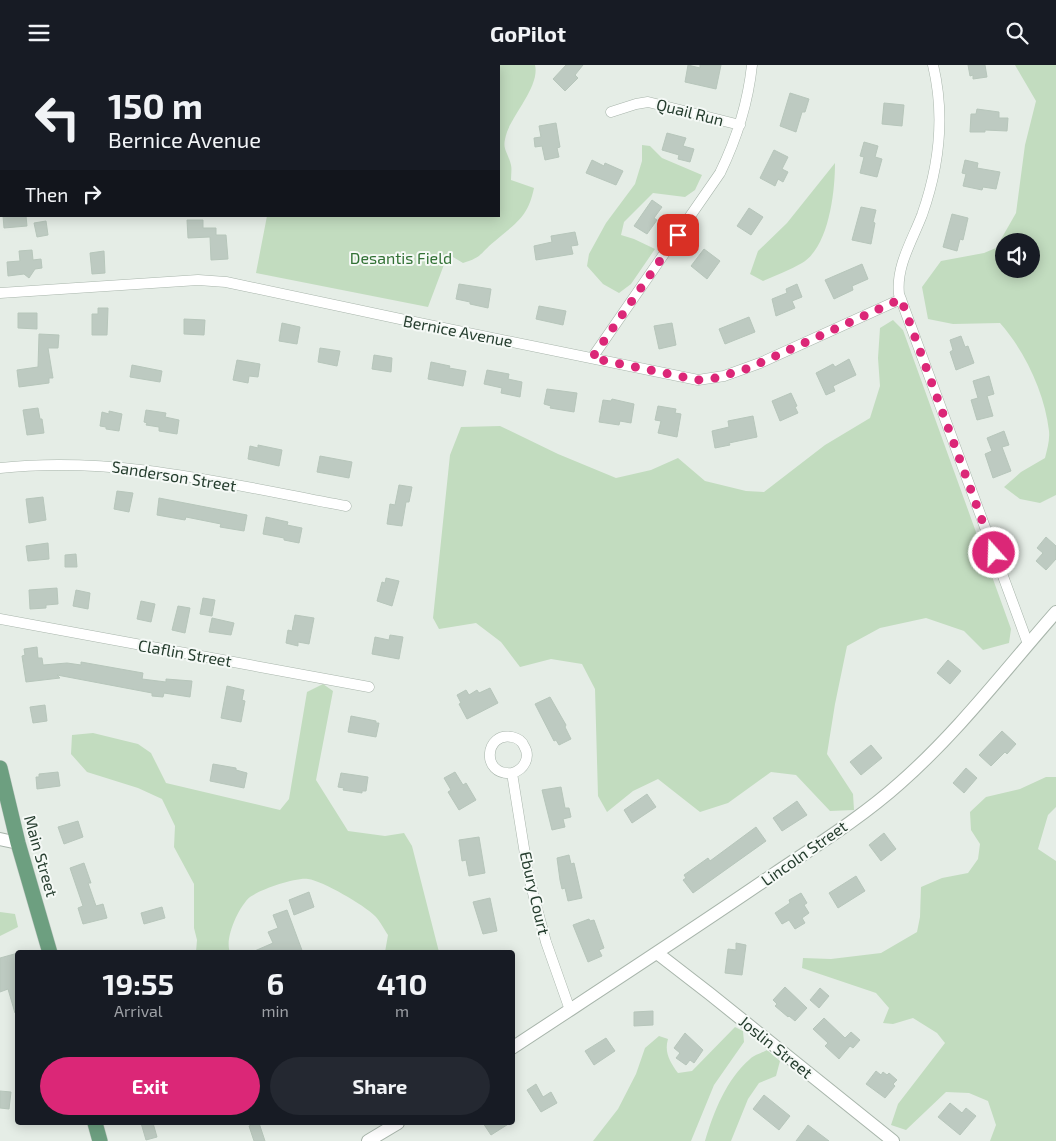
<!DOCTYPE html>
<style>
body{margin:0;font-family:"Exo 2",sans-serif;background:#242831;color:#f1f3f6;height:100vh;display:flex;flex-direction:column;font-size:19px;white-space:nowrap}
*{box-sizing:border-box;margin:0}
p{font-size:16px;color:#9ea1a6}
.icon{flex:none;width:28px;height:28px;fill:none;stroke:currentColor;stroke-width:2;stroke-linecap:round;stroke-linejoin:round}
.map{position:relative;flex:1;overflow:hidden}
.drawer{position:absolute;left:15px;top:885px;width:500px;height:175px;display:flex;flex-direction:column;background:#171b24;border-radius:5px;box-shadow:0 2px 12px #0003}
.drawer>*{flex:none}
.guide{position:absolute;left:0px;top:0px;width:500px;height:152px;box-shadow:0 2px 12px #0003;background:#171b24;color:#f1f3f6;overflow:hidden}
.tools{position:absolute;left:995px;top:168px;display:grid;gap:10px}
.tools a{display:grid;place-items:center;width:45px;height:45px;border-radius:50%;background:#171b24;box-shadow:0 2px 12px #0003;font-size:25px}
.pin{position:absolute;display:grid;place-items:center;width:42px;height:42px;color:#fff;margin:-21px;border-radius:10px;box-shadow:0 2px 8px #0006}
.me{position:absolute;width:55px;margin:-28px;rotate:340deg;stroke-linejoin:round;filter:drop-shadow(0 0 4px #0008)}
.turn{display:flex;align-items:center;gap:18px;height:105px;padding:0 25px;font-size:22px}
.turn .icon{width:65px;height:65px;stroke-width:2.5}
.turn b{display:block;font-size:35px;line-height:42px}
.then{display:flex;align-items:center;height:48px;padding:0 25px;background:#0003;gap:10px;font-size:19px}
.eta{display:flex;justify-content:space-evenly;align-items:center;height:85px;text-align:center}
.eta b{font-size:30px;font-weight:700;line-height:35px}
.cta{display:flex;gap:10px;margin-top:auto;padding:10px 25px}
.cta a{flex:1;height:58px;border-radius:30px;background:#db2777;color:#fff;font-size:20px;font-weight:700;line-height:58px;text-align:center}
.cta a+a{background:#242831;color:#f1f3f6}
header{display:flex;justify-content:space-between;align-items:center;height:65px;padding:0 25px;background:#171b24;font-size:22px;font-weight:700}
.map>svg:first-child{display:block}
.green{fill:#c2dcbf;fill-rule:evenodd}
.building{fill:#bdcac1;stroke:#b7c6bb}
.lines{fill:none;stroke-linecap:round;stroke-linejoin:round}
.minor-casing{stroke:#a8b5ab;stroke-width:11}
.tertiary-casing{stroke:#a8b5ab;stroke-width:14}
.primary-casing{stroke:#c2c9c4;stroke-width:16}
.minor{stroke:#fff;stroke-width:10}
.tertiary{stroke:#fff;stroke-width:12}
.primary{stroke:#6d9f80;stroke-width:15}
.route{stroke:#db2777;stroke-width:9;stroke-dasharray:0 16.2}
.labels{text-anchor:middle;stroke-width:4;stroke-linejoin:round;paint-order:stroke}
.street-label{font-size:16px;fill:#253d2e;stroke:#f5f9f6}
.park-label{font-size:16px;fill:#327135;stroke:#f5f9f6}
</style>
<header><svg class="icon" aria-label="menu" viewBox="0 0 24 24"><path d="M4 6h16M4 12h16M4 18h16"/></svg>GoPilot<svg class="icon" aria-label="search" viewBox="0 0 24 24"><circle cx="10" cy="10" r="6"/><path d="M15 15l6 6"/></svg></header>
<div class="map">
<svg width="1056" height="1076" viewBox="0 0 1056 1076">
<rect width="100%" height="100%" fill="#e5ede6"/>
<path class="green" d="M202,0h333c5,20 -21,48 -28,67 -6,18 0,17 4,33 1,4 0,10 0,15l23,8c-6,29 -17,34 -39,53 -15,12 -12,16 -32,22l-15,-9 -20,53 -172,-34 11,-57h232v-150z
M1015,0h41v430l-16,8 -20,-4 -16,-12 17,-15 24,-14c2,-8 5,-18 4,-27 -4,-37 -24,-80 -49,-108l-47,1 -25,-5 -6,-32 19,-26 43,-8 12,-5 20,-35 9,-68 11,-44zM1004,176h27v28h-27z
M642,80l8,1 12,12 40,17 -7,15 -10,7 -32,-4 -29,29 -3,13 13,4 21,10 -24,35 -12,9 -16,-9 -16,-18 2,-12 17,-31 29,-39 7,-23z
M835,98c0,29 -6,84 -33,100 -12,7 -26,12 -39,18l-13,-7 8,-23 29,-28z
M893,255l10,10 108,299 -2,14 -26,7 -19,-19 -38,-13 -46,10 -33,18 -12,58 -8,50 26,40 1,16 -24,1 -34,-36 -25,-3 -43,31 -28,9 -42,-33 -25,12 -26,21 -9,-16 -3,-107 -13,-25 -31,-5 -31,8 -19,-25 -25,-19 -37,6 -6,-11 17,-163 11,-28 39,-1 58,28 58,24 35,-8 27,-12 27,23 41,10 18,1 61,-47 45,-27 10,-32 -2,-28 2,-30z
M323,619l10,7 -17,89 32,51 37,5 19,-3 8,13 27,106h-54l3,-17c-4,-6 -8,-14 -13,-19 -11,-11 -52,-35 -67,-37 -12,-2 -49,11 -58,18 -11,9 -26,42 -20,55h-34l1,-12 -3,-12v-44l-20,-37 1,-21 -13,-27 -24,-11 -51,-16 -16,-18 1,-19 21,-2 45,11 13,9 15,30 114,27 9,-11 18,-107z
M1046,712h10v30l-8,8 -10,34 18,12v280h-66l6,-16 -8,-24 -19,-8 -23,-1 -40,38 -15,-5 7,-21 47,-61 -8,-10 -24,-15 -20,6 -10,-1 6,-15 -13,-15 -74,-25 1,-10 28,1 50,-6 36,-21 3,-15 1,-30 21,-9 26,-5 10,-14 2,-15 -9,-14 -1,-18 16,-15 34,-8z
M0,847l15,2 3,13 -18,9z
M735,962l8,4 1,11 -30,43 -23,56h-98l25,-32 18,-35 9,-26 14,-12 9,3c-4,13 2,23 10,34l14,-2z
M767,985l13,11 -4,15 -17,7 -11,16 -17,42h-26c9,-30 21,-61 45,-82 4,-4 12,-6 17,-9z"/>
<path class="building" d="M566,0h17l-8,10 3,3 -13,13 -12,-12z
M688,0l12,3v-3h21l-5,24 -31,-7z
M968,0h17l2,12 -14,2v-4l-3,1z
M790,28l19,6 -4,13h-3l-6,20 -16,-6z
M884,38l20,2 -2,21 -20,-2z
M977,44l22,3v6h9l-1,13 -22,-1v2h-15l1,-18h5z
M556,58l4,24 -3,1 2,9 -14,3 -3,-14 -7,1 -1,-9 7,-1 -2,-11z
M667,68l19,5 -3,8 11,3 -4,13 -12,-3 1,-4 -17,-5z
M864,77l14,4 -3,11 7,2 -5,18 -17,-4 4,-16 -4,-1z
M774,85l14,7 -6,12 6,3 -5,10 -5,-3 -3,7 -15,-8z
M592,95l12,6 1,-3 18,8 -7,14 -30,-12z
M965,95l13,3 -1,5 23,4 -4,17 -13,-2 -1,3 -19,-4 3,-12 -4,-1z
M652,135l10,7 -8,11 3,2 -10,14 -13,-8z
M861,142l15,3 -3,12 2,1 -4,21 -19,-4z
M749,143l14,9 -12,18 -14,-9z
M952,149l16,4 -5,22 -3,-1 -3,12 -14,-4z
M3,151h23l1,10 -23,2z
M187,155h16v8h13v7h10l2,24 -17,1 -1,-23 -22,1z
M46,156l2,14 -11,2 -3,-14z
M575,167l3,13 -7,1 2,8 -37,6 -2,-14 18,-4 -1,-6z
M704,184l16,12 -13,18 -16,-13z
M32,185l1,10 8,-1 1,9 -7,1 -6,9 -5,-4 -16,2 -1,-14 13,-1 -1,-10z
M104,186l1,22 -13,1 -2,-21z
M862,199l6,15 -16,7 1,4 -19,9 -9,-19z
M459,219l32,5 -3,19 -18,-4v-2l-14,-3z
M797,219l5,13 -10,4 3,7 -19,8 -4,-17 15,-6 -1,-4z
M539,241l27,5 -3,14 -27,-6z
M98,243h10l-1,27h-15v-21h6z
M18,248h19v16l-19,-1z
M749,252l6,15 -30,12 -6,-15z
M184,254l21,1 -1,15 -20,-1z
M282,258l18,4 -3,17 -18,-3z
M672,258l4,22 -17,4 -5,-23z
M39,269l20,1 -1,13h-10l5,30h-4v5l-30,4 -2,-17 21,-3z
M961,271l4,11 3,-1 6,17 -18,7 -6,-18 3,-2 -3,-10z
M320,283l20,3 -3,15 -19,-4z
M374,290l18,3 -1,14 -19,-3z
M849,294l7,16 -23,11 2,5 -9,4 -10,-22 17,-9 2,3z
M237,295l23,4 -2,13 -9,-1 -1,7 -15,-3z
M431,297l19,4 -1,2 17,3 -3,15 -35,-7z
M132,300l30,6 -2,11 -30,-5z
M487,305l22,4 -1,5 14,3 -2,15 -19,-4 1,-5 -18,-4z
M989,311l5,18 -7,2 6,20 -16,4 -6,-20 7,-2 -5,-17z
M547,324l30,4 -3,19 -24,-4 1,-2 -7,-2z
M791,328l6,13 -2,1 3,6 -18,8 -8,-20z
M612,334l22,5 -3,19 -11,-2 -1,4 -20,-3 4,-22 8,1z
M658,341l18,3 -1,4 6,1 -4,23 -19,-4 3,-12 -6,-1z
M38,343l2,11h2l2,14 -17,2 -4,-25z
M146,345l20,3 -1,4 14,3 -2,14 -18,-3v-4l-13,-2 1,-2 -3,-1z
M109,346l13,3 -3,17 -13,-2v-2l-6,-1 2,-14 7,2z
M753,351l4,21 -28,6 1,2 -15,3 -3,-17 17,-4 -1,-6z
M1004,366l5,14 -7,2 9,24 -18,7 -8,-24 7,-3 -5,-13z
M258,380l24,5 -3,16 -31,-7 2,-13 8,2z
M320,391l32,6 -3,16 -32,-6z
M399,420l13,2 -3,15h-3l-4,24 -15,-2 3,-20 5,1z
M117,426l16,2 -4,19 -15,-3z
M43,432l3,23 -17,3 -3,-24z
M159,433l88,17 -3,16 -24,-4 1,-3 -35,-7 -1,3 -28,-5z
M266,452l22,5 -1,3 15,3 -3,15 -15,-3v-2l-21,-4z
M1046,472l10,9v13l-10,11 -10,-9 7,-8 -6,-5z
M48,478l1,16 -21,2 -2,-15z
M76,489l1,13h-12v-12z
M386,513l13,3 -7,25 -15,-5 5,-19 3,1z
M57,523l1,16 -12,1v3l-16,1 -1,-19z
M76,525l14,3 -2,16 -15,-3z
M203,533l12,2 -3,16 -12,-2z
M141,536l14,3 -4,18 -14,-3z
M178,541l12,2 -5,25 -13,-3z
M295,550l19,3 -5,26 -11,-2v4l-12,-3 2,-13 4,1z
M212,553l22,5 -3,12 -22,-3z
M390,570l13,2 -4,22 -27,-5 3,-17 14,3z
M37,582l1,11h4l1,7 24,-2 14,2v-3l62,11 -1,6 24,3v-3l26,2 -2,16 -26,-4 -1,4 -11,-1v-3l-95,-18 3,3 -34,4 -4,-26 3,-1 -1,-6z
M948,595l13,11 -11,13 -13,-11z
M227,621l17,4 -2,10 3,1 -4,21 -20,-4z
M490,623l8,15 -31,16 -8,-15 2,-1 -4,-8 9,-5 3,5 8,-5 2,3z
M550,632l16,28 -1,2 6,12 -12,6 -3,-5 -2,1 -19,-37z
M45,640l2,16 -14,2 -3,-16z
M351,651l25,5v2h3l-3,14 -28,-5z
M1002,666l14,13 -9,10 -2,-2 -14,14 -12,-11z
M871,680l11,13 -21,17 -11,-13z
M213,699l23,4v2l11,3 -3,15 -34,-7z
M966,703l11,10 -13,15 -11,-10z
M58,707l2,14 -23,3 -1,-12h3v-3z
M455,707l8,13 3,-2 10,17 -17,10 -11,-18 3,-2 -7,-12z
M341,708l27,4 -2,14h-4v2l-19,-3 1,-2 -6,-1z
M561,722l4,21h4l2,9 -8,2 2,8 -13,3 -10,-40z
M647,729l9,13 -24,16 -8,-13z
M797,736l10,14 -25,16 -9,-13z
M78,756l5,16 -19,7 -6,-17z
M756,762l10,14 -73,52 -10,-13 3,-2 -2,-3 24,-17 2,3z
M884,768l12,16 -15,12 -12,-16z
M479,772l6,36 -16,3 -3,-16 -4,1 -3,-21z
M569,790l2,9 3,-1 8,35 -14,3 -3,-13 -3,1 -2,-9 -3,-22z
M84,798l7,20h-3l8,23 7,-2 4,14 -24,6 -5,-16 5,-2 -13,-38z
M856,811l9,15 -27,17 -9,-15z
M309,827l5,15 -20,8 -5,-15z
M801,828l6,10 -3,2 5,8 -7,5 3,5 -10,6 -6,-9 -7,4 -7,-11 15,-10 -1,-3z
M490,833l7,33 -14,3 -10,-32z
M162,842l3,11 -21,6 -3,-11z
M287,845l16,43h-53l23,-10 -5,-11 10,-4 -5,-13z
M589,854l1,2 4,-1 10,28 -5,2 3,6 -14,6 -15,-37z
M736,878l10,2 -4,30 -17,-2 3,-24 8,1z
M18,888v59l-3,1 -7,-24 -8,3v-34z
M785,922l22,21 -12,13 -6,-5 -1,1 -13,-11 2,-2 -4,-4z
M820,923l9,8 -10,12 -9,-8z
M653,946v14l-19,1v-14z
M824,953l21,20 6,-6 9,8 -7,8 -3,-2 -11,13 -14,-13 3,-3 -15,-14z
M685,968l18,17 -9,13 -4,-3 -4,5 -10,-7 4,-5 -6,-5z
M606,973l9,13 -21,14 -9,-14z
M876,1006l5,4 2,-3 4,3 2,-2 8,7 -4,4 2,2 -10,12 -19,-14z
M536,1019l7,13 8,-5 6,11 -16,9 -14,-22z
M0,1026l11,1 -2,17 -9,-1z
M764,1030l26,21 -11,14 -26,-21z
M950,1038l12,10 4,-5 10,8 -16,19 -22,-18z
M141,1058h12l4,14 -11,3z
M259,1058l6,18h-11l-5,-15z
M483,1058h27l-19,12z
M808,1060l21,16h-33z"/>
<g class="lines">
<defs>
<path id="minor" d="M933,0c12,50 6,102 -11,150 -10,26 -26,51 -23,79l129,350
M611,47l25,-8 12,-2 92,23
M0,228l198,-13 28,2 193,41 279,57 26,-4 36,-13 141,-64
M592,293l128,-185c17,-35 28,-70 32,-108
M0,403c117,-13 232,17 346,38
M0,554l369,68
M512,708c-32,3 -27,-42 0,-36 5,1 10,4 12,9 7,11 0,24 -12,27l16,100 8,32 10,37 24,68"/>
<path id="tertiary" d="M0,774l18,4
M657,888l53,41 183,147
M512,983c88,-58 176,-115 262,-174 43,-29 88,-57 126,-91 58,-51 105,-113 156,-171
M368,1076l30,-18"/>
<path id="primary" d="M0,703l18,75 32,110
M95,1058l5,18"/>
</defs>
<use href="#minor" class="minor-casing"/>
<use href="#tertiary" class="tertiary-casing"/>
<use href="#primary" class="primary-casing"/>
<use href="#minor" class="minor"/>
<use href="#tertiary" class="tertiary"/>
<use href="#primary" class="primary"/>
</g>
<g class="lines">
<path class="route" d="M678,170l-86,123 106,22 18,-2 33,-10 152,-69 93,254"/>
</g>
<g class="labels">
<g class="street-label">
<text transform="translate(690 47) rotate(14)" y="6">Quail Run</text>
<text transform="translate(458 266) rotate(11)" y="6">Bernice Avenue</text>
<text transform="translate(174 411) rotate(9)" y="6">Sanderson Street</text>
<text transform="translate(185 588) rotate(10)" y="6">Claflin Street</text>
<text transform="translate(804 788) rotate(-35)" y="6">Lincoln Street</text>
<text transform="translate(41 791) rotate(74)" y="6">Main Street</text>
<text transform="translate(535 828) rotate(77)" y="6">Ebury Court</text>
<text transform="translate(776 982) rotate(39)" y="6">Joslin Street</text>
</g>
<g class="park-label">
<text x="401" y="199">Desantis Field</text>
</g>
</g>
</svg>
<div class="tools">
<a><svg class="icon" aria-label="sound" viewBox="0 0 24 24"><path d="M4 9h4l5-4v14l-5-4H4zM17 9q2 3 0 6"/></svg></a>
</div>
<div class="pin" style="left:678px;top:170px;background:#d93025"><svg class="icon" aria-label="arrive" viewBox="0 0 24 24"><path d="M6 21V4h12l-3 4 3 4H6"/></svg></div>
<svg class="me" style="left:994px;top:488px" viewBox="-20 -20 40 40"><circle r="17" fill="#db2777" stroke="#fff" stroke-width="3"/><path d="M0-11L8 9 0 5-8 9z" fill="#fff"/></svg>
<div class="guide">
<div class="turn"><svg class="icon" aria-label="left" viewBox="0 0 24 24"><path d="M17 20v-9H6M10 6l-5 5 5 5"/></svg><div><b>150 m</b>Bernice Avenue</div></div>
<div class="then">Then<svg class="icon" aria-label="right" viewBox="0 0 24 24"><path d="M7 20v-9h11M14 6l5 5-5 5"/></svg></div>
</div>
<section class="drawer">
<div class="eta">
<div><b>19:55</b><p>Arrival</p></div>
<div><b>6</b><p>min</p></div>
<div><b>410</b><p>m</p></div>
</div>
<div class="cta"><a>Exit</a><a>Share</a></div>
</section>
</div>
